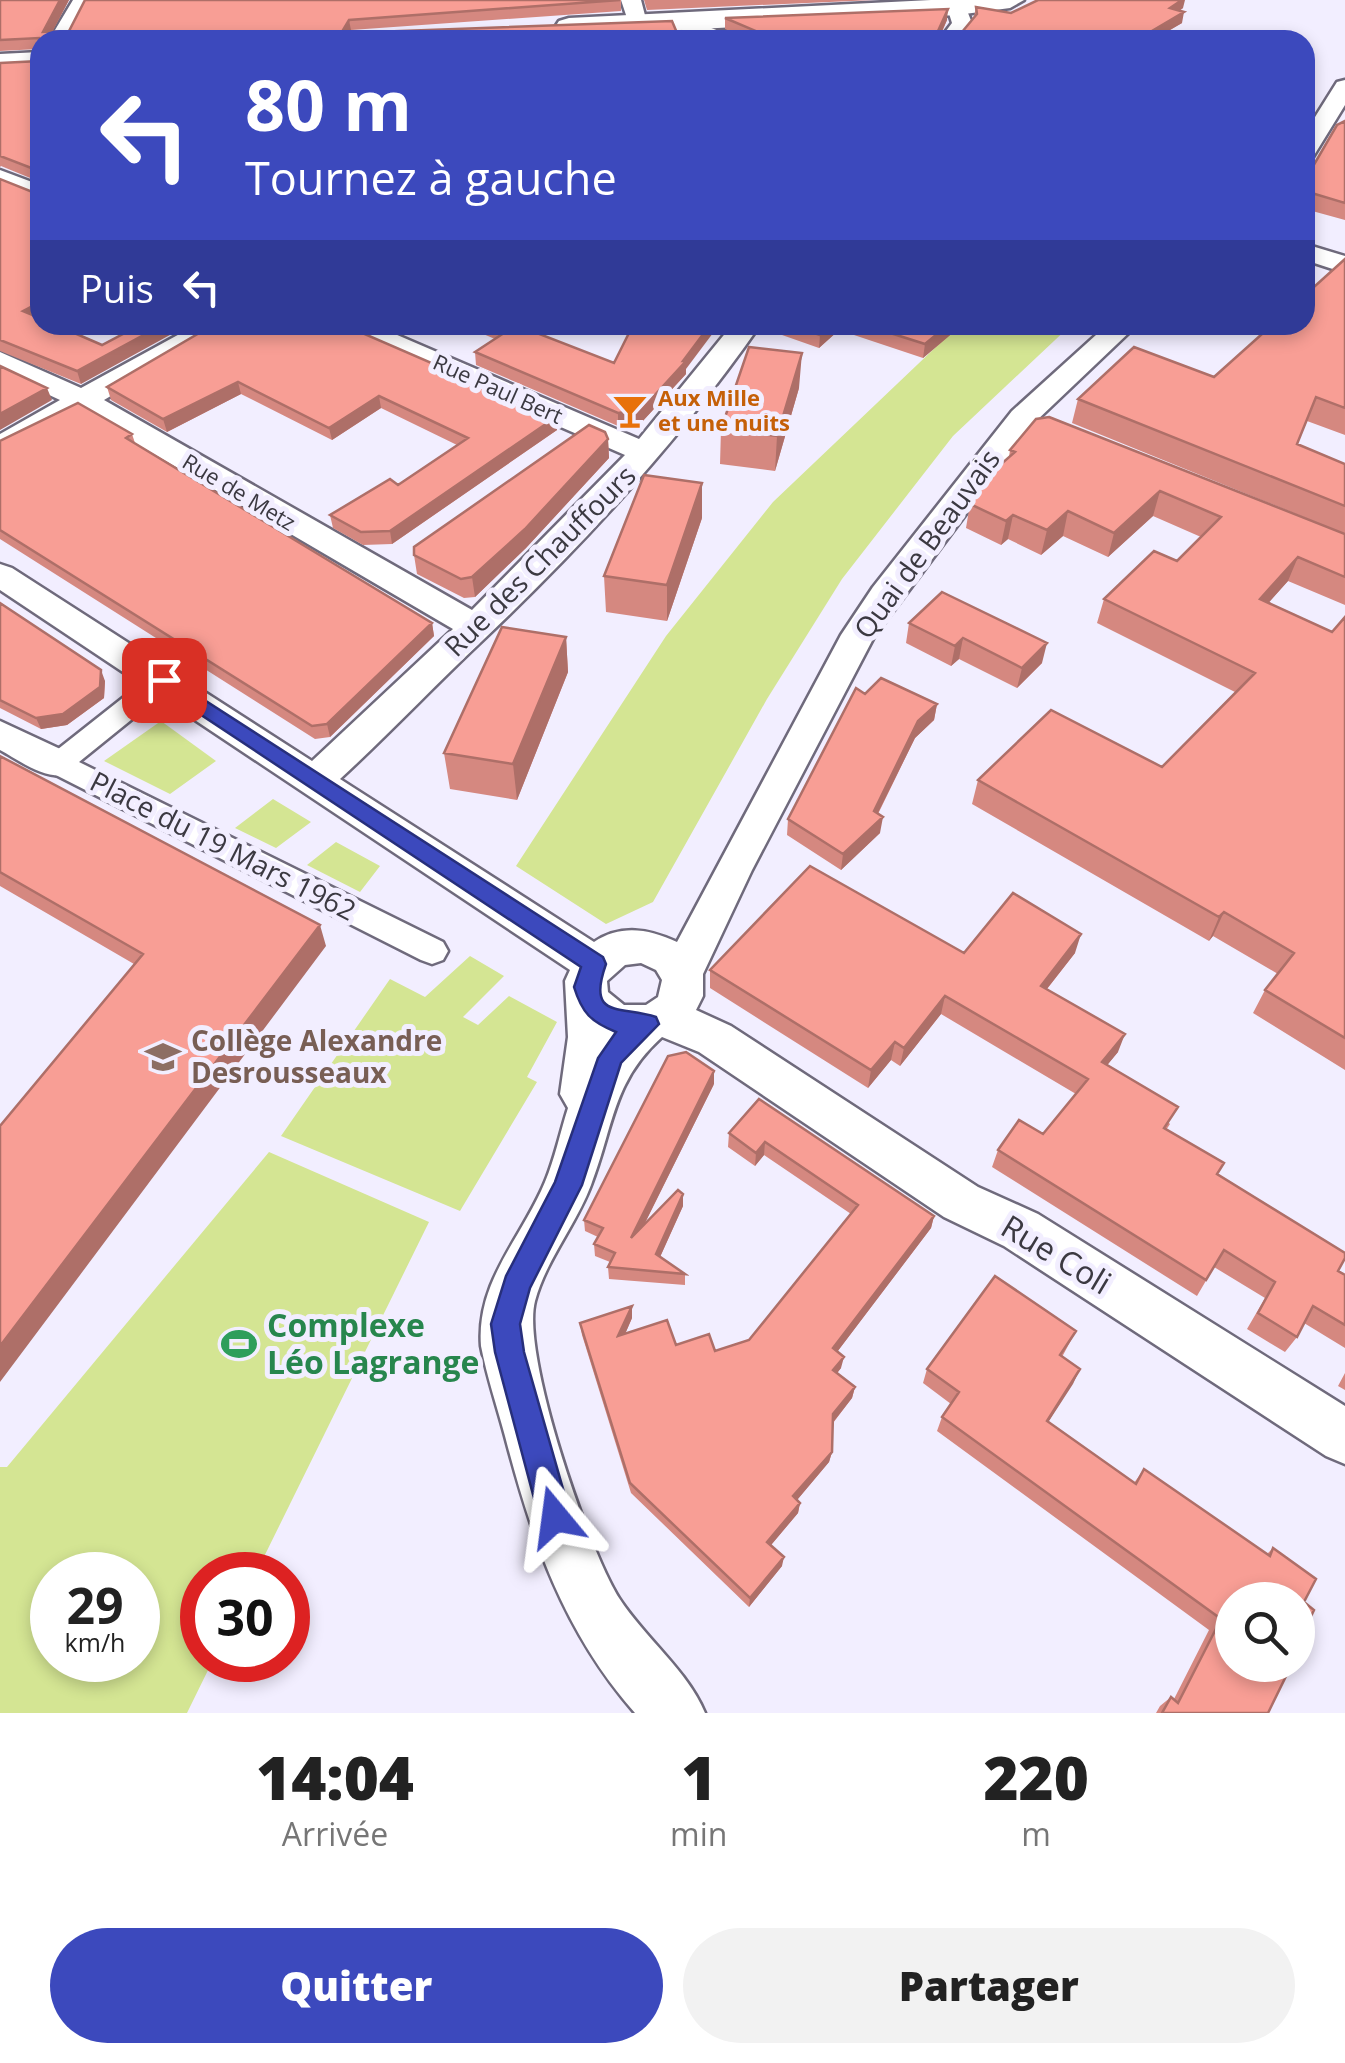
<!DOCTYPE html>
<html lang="fr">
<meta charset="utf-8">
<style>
body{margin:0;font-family:"Open Sans",sans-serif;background:#f2f2f2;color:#222;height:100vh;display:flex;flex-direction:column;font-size:38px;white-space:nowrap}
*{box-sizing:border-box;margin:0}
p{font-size:32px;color:#767676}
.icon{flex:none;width:55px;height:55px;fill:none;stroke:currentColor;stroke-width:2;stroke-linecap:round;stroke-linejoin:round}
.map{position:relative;height:1713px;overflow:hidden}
.side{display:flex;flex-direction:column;background:#fff;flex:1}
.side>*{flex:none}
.guide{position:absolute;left:30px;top:30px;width:1285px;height:305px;border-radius:30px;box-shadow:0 5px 15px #0003;background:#3c49bd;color:#fff;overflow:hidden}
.controls{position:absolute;left:1215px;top:1582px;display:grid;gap:20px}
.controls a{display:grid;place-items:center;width:100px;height:100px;border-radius:50%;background:#fff;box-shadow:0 5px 15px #0003;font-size:50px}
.speed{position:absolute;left:30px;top:1552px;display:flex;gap:20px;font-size:50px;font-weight:700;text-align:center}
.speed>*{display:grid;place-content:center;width:130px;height:130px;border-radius:50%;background:#fff;box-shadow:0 5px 15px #0003;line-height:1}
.speed small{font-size:25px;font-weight:400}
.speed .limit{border:15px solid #d22;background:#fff;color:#111}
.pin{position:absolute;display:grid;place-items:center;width:85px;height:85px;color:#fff;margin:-42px;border-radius:20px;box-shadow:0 5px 15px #0006}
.me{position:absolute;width:110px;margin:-55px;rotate:344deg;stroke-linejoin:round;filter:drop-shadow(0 0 8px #0008)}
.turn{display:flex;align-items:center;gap:35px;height:210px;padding:0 50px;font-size:45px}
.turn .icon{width:130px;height:130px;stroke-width:2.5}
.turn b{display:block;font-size:70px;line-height:85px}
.then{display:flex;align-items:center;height:95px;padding:0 50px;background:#0003;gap:20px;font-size:38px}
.eta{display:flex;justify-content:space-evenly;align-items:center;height:170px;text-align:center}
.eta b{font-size:60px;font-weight:800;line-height:70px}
.action{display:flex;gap:20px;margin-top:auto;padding:20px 50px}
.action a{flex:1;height:115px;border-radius:60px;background:#3c49bd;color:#fff;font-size:40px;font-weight:800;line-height:115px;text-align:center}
.action a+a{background:#f2f2f2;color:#222}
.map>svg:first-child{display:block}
.green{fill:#d4e593;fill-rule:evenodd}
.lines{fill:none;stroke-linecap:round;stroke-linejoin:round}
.pedestrian-casing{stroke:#6f6a7c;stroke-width:5}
.minor-casing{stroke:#6f6a7c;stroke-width:5}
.secondary-casing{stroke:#6f6a7c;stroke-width:5}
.pedestrian{fill:#fff;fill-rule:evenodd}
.minor{fill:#fff;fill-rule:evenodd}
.secondary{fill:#fff;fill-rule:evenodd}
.wall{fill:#d58880}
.shaded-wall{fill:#ae6f68}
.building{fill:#f89e95;stroke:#ae6f68;stroke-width:2.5}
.route{fill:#3c49bd;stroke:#272f7b;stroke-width:2.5}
.labels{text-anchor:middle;stroke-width:10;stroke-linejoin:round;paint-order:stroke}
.far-street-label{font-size:22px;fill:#3b3941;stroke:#f2eeff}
.far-food-label{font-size:22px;font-weight:bold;fill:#c56008;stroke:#f2eeff;text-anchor:start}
.street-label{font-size:28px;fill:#3b3941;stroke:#f2eeff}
.education-label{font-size:28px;font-weight:bold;fill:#785e54;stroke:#f2eeff;text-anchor:start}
.near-street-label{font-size:32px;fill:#3b3941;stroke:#f2eeff}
.near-leisure-label{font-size:32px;font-weight:bold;fill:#27864d;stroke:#f2eeff;text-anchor:start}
</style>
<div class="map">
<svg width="1345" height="1713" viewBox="0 0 1345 1713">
<rect width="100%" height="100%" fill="#f2eeff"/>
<path class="green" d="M959,325h112l-118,111 -111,143 -75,120 -114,203 -47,22 -90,-58 150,-230 107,-134z
M161,721l55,40 -46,33 -66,-33z
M273,799l38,23 -35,26 -41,-20z
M336,842l44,24 -20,26 -53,-27z
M470,956l34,20 -41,41 15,8 31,-29 48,26 -30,55 10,5 -77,129 -179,-75 109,-157 35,18z
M269,1152l160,70 -174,353h-53v85h11l-26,53h-187v-246h7zM138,1575v85h-86v-85z"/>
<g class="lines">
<defs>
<path id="pedestrian" d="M163,671l10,3 3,6 -3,6 -94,76 364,180 5,9 -5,9 -11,4 -11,-4 -373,-189 -4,-7 4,-7 105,-83z"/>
<path id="minor" d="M73,0h20l-24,40h-20z
M621,0h20l6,23 -3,4h-14z
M957,1l7,2 8,20 -12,17h-21l13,-17 -5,-16z
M675,14l57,22 3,4h-28l-39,-16 -3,-4z
M1345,80v25l-32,52 -8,2v-26l32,-51z
M0,170l40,15v16l-40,-15z
M1305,244l40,12v17l-40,-13z
M196,325h34l-126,75 368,210 153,-155 -284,-124 -4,-6h37l265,114 93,-114h28c-80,115 -176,219 -277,315 -49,46 -94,94 -143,139l254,163c27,-18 55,-13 83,0l164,-307 32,-48 139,-176 95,-86h30l-103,98 -160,214 -122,233 -49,104v22l-7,14 35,16 247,161 60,27 307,192v58l-19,-8 -322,-210 -60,-29 -245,-165 -37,-15c-50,45 -48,89 -71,148 -15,40 -45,75 -56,116 -14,53 53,248 84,297 26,40 68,72 86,115h-70c-72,-82 -103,-174 -130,-277 -8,-30 -18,-59 -24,-90 -5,-65 41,-108 64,-164 10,-24 15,-49 23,-74l-8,-14 8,-57 -3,-56 5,-11 -570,-380v-26l12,4 300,193 141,-132 -371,-217 -82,43v-21l60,-34 -60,-28v-20l81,36zM641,963l15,7 6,10 -4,17 -12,8h-22l-16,-13 -1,-11 18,-16z
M0,721l71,33 6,10 -6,10c-25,7 -49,-12 -71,-24z"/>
<path id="secondary" d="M931,0h93l-14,8 -53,7 -388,21 -10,-3 -4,-6 4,-6 10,-3z
M40,52v18l-40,2v-18z"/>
</defs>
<use href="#pedestrian" class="pedestrian-casing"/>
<use href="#minor" class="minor-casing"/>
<use href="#secondary" class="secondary-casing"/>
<use href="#pedestrian" class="pedestrian"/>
<use href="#minor" class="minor"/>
<use href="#secondary" class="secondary"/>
</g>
<path class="wall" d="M0,0h69l-17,32 569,-32v11l-270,19 -2,3 331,7h-640v277l-1,1 63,27 -21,39 -81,-33v-172l35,14 5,-4v-7l-39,-16 -1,1v-104l39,-2v-12l-39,2z
M644,0h230l-227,10z
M976,7l35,6 172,-5 -4,3 3,12 -28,16 4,1h-408l-25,-11v-11l222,2 -5,12h20l12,-15z
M1345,121v99l-40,-11v-29z
M1345,259v176l-38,-14 -10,24 48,19v141l-57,-24 -20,22 64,29 13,-15v453l-92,-57 12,-23 13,-16 -65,-38 -4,5 -237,-137 6,-24 184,-13 73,-75 -138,-69 7,-24 73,-38 24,-24 -48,-21 -45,41 -45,-21 -22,19 -33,-16 -7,6 -35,-17 4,-24 39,-47 1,-7 333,83 -271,-110 6,-24 136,-22z
M213,325l344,105 -165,114 -29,1 -30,-17 -3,-13 68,-30 59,-40 -76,-37 -49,32 -91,-46 -74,38 -56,-32 -4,-13z
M462,325h95l-15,10 72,28 72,6v5l-45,49 -23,3 -142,-61 -1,-13 20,-13z
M765,325h197l-39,33 -84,-28 -20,18 -54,-19z
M799,388l-24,83 -55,-7 1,-35z
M132,434l3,9 297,180 2,13 -104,101 -15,2 -315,-200v-98z
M608,439l1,19 -83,90 -51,49 -11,1 -47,-24 -3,-19z
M702,518l-35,103 -61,-9 -2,-36z
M0,603l105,78 -1,17 -37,27 -26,4 -41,-21z
M909,623l133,40 -25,25 -58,-29 -8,7 -45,-23z
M566,637l2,35 -51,128 -67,-11 -6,-36z
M865,694l72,10 -3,16 -19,18 -37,76 2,19 -39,37 -54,-35 1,-16z
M0,756l326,190 -192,18 -134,-78z
M964,953h111l-28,36 71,63 -11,13 63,59 -4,6 52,45 127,100v73l-41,-25 -7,14 -12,15 -38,-23 18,-31 -51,-31 -17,29 -205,-129 6,-17 45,-16 33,-40 -135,-80 -41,52 -9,-6 -23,28 -158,-100v-18z
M714,1084l-70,141 39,-31v12l-23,51 25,17v11l-76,-6 -1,-12 2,-5 -15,-6 -1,-12 4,-7 -13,-6 -1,-11z
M759,1099l175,117 -3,12 -94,124 4,16 -4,5 18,14 -3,11 -19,25 -1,29 -3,10 -32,38 3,3 -2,10 -27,32 11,21 -33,41 -118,-114 -49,-158 -2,-12 52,-5 -7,16 51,11 39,6 34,-11 102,-126 -87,-59 -9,11 -27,-19 1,-14z
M1076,1331l-14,26 18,12 -32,53 86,61 10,-14 123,85 6,-6 25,52 -30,113h-112l4,-7 11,-9 3,2 35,-69 -272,-199 5,-14 9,-13 -28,-21 4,-14z
M1345,1373v17l-7,-4z"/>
<path class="shaded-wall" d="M60,0h9l-21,40 -5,-8z
M1182,0h3l-2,8 -16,11 3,-11z
M948,9l-1,11 -9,20v-9z
M1184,12l-2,11 -29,17 -11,-3z
M349,20l2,10 -7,10 -1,-10z
M40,302v15l-12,6 -5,-12z
M162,325h26l-107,59 -4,-13z
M537,325h20l-27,18 -1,-13z
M710,325h9l-33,44v5l-45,49 -23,3v-13l65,-52z
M831,325h8v5l-20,18 1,-13z
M948,325h14l-39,33 2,-14z
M802,353l-3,35 -24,83 2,-35z
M238,382l3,12 -74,38 -4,-13z
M47,388l5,12 -52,30v-16z
M379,396l2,12 -49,32 -3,-12z
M556,417l1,13 -165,114 -2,-13z
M608,439l1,19 -83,90 -51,49 -3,-20z
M702,483v35l-35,103v-36z
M1160,491l-7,25 -45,41 6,-24z
M1068,511l-5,25 -22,19 6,-25z
M1013,515l-5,24 -7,6 5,-24z
M1298,557l-10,24 -38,43 10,-25z
M432,623l2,13 -104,101 -3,-13z
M566,637l2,35 -51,128 -4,-36z
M963,638l-4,21 -8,7 4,-20z
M1047,643l-5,20 -25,25 5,-20z
M101,670l4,11 -1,17 -37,27 -26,4 -5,-11z
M937,704l-3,16 -19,18 -44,89 3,-16 44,-90z
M883,817l-3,16 -39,37 2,-16z
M1224,912l-11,24 -4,5 10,-24z
M320,925l6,21 -326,436v-36z
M1081,934l-6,19 -40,51 6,-18z
M945,996l-4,18 -41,52 4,-18z
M1125,1034l-7,18 -23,28 7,-18z
M895,1042l-4,18 -23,28 3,-18z
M714,1071v13l-82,165 -1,-11z
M765,1142l-1,13 -9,11 1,-13z
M683,1194v12l-27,60v-12z
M934,1216l-3,12 -100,132 2,-12z
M632,1306v12l-13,30 -1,-12z
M844,1357l-3,11 -10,13 2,-11z
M1080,1369l-7,15 -33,51 7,-14z
M855,1387l-3,11 -21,27 2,-11z
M832,1452l-3,10 -37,44 1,-10z
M800,1503l-2,10 -32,38 1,-9z
M784,1557l-2,9 -33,41 1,-9z"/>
<path class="building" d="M0,0h60l-17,32 26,-1 16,-31h535l-271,20 -6,10 3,3 326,-12 8,19h-640v262l-17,9 17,7v7h16l46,20 38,-20h22l-85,46 -77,-31v-161l35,14 5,-4 -1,-18 -39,-15v-93l39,-2v-23l-39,2z
M1038,0h144l-12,8 14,4 -42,25 16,3h-381l-52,-22 223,-9 -10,22 24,1 15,-18 -1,-7 35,6z
M1345,121v82l-40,-12v-11l32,-55z
M1345,259v149l-29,-11 -19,47 48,20v42l-267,-107 56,-52 80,30 58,-52h33v-30z
M213,325h131l212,92 -166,114 -29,1 -31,-17 60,-36 8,6 70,-47 -89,-42 -50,32 -91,-46 -75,37 -56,-32z
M493,325h44l-8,5 85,33 19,-38h77l-27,36h3l-45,49 -23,3 -143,-61 32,-21z
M791,325h40l-11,10z
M865,325h83l-23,19z
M749,347l53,6 -25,83 -56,-7z
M0,366l47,22 -47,26z
M78,403l54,31 -6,4 306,185 -105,101 -15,2 -312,-196v-89z
M1049,417l296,117v43l-47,-20 -38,42 72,33 13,-15v421l-80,-48 29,-37 -70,-41 -5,5 -241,-137 73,-70 111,57 93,-94 -151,-74 50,-48 23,10 44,-44 -61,-26 -46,42 -46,-22 -21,19 -34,-15 -7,6 -36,-17 22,-32 23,-20 -5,-2 26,-31z
M589,425l16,7 3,7 -83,90 -53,48 -11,2 -47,-24v-8z
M644,475l58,8 -35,102 -63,-9z
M942,592l105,51 -25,25 -59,-30 -8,8 -46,-23z
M0,603l101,67 -1,17 -37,27 -27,4 -36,-18z
M502,627l64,10 -53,127 -69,-11z
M881,678l56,26 -19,17 -44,90 9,6 -40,37 -55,-35 68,-131 9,6z
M0,756l320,169 -320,421v-220l143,-172 -143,-82z
M810,866l154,87 49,-60 68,41 -40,52 84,48 -23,28 76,45 -14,21 60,35 -7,11 128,79v5l-7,13 7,4v50l-32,-19 -16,31 -39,-24 17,-31 -51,-32 -18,30 -208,-130 21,-30 24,14 45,-55 -143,-83 -41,52 -9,-6 -24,28 -161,-100z
M686,1052l28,19 -83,167 47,-48 5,4 -27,60 29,20 -77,-7 7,-14 -21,-9 9,-16 -19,-8 84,-164z
M759,1099l175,117 -101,132 11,9 -11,13 22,17 -22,27 -1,38 -39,44 7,7 -33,39 17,15 -34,41 -120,-115 -50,-160 52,-17 -14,30 49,-16 9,25 33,-11 6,17 34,-11 109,-135 -93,-63 -9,11 -27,-20z
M995,1276l81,55 -16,24 20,14 -33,52 89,63 8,-15 126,87 3,-8 43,31 -12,23 10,8 -16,33v-43h-66v65h55l-2,3 4,2 -21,43h-106l9,-16 7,6 43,-84 -279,-202 17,-25 -32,-23z"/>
<path class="route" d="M164,674l439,283 3,7c-20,56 15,41 50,53l3,7 -38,39 -39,122 -52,103 -10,36 4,28 47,165 -5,11 -11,5 -11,-5 -5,-11 -44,-165 -4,-28 15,-48 49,-94 43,-124 18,-26c-25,-10 -34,-19 -42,-45l7,-20 -425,-282 -3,-5z"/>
<defs>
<symbol id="bar-bare" viewBox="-9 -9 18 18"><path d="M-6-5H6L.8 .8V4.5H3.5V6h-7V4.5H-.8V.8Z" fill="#e8710a" stroke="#f2eeff" stroke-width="2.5" paint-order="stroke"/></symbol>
<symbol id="school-bare" viewBox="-9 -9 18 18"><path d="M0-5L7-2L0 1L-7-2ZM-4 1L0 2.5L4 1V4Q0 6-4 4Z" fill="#8d6e63" stroke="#f2eeff" stroke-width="2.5" paint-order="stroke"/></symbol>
<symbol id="stadium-bare" viewBox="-9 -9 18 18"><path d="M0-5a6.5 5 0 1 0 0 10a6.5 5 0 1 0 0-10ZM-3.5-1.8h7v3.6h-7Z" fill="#2e9e5b" stroke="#f2eeff" stroke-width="2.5" paint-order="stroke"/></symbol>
</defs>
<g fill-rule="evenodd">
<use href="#bar-bare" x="605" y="386" width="50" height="50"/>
<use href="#school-bare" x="138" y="1032" width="50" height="50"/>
<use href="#stadium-bare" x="214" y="1319" width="50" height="50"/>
</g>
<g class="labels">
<g class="far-street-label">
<text transform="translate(498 389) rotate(24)" y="8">Rue Paul Bert</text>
<text transform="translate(239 492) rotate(31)" y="8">Rue de Metz</text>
</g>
<g class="far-food-label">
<text x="658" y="406">Aux Mille<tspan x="658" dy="25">et une nuits</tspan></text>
</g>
<g class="street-label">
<text transform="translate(927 544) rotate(-54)" y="10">Quai de Beauvais</text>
<text transform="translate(540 561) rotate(-45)" y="10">Rue des Chauffours</text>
<text transform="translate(223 846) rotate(27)" y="10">Place du 19 Mars 1962</text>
</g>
<g class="education-label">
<text x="191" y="1051">Collège Alexandre<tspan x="191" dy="32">Desrousseaux</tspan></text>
</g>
<g class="near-street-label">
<text transform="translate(1056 1255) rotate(31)" y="11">Rue Coli</text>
</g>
<g class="near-leisure-label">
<text x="267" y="1337">Complexe<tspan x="267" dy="37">Léo Lagrange</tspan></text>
</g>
</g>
</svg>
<div class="controls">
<a><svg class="icon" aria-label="search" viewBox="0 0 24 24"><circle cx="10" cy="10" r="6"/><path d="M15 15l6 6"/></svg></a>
</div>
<div class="speed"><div>29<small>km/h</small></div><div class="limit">30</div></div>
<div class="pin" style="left:164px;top:680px;background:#d93025"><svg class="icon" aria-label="arrive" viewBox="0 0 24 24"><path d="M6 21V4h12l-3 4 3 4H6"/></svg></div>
<svg class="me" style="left:555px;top:1517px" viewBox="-20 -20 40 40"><path d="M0-17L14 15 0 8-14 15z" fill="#3c49bd" stroke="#fff" stroke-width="4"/></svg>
<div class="guide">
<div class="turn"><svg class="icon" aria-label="left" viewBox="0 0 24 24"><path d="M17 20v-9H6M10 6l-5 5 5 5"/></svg><div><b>80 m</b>Tournez à gauche</div></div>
<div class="then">Puis<svg class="icon" aria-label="left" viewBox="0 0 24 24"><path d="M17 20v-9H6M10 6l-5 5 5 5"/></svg></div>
</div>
</div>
<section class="side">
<div class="eta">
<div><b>14:04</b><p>Arrivée</p></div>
<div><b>1</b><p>min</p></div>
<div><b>220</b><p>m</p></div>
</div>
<div class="action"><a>Quitter</a><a>Partager</a></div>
</section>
